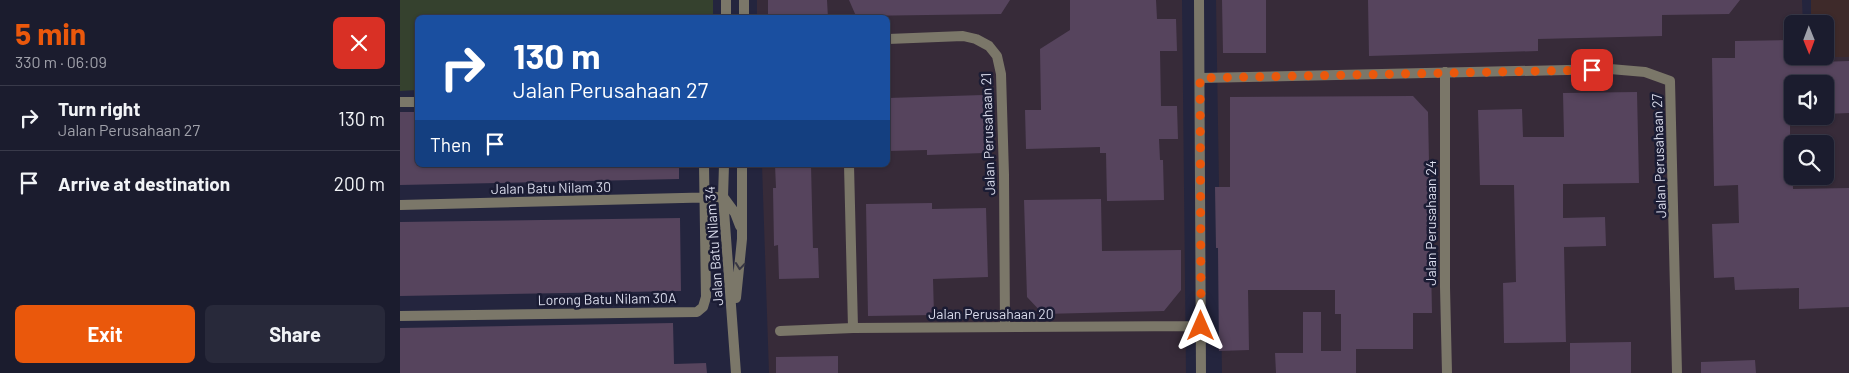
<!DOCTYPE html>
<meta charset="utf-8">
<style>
body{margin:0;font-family:Barlow,sans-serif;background:#28293a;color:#f1f3f6;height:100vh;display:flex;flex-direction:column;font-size:19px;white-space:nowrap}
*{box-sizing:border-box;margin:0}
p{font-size:16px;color:#a0a1aa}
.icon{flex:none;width:28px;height:28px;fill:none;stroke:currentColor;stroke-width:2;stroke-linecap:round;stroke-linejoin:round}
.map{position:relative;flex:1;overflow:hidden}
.panel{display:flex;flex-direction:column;background:#1b1c2e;width:400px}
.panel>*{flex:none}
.top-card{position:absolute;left:15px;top:15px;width:475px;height:152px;border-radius:8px;box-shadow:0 1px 4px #0004,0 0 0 1px #393a4a;background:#1a4fa0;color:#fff;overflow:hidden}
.needle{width:32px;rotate:179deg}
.controls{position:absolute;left:1384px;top:15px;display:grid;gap:10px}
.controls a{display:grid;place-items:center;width:50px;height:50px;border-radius:8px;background:#1b1c2e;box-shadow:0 1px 4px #0004,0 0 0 1px #393a4a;font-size:25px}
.pin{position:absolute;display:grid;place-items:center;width:42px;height:42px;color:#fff;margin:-21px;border-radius:10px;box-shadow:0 2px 8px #0006}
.me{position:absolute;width:55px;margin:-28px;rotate:0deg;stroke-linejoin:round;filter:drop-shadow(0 0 4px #0008)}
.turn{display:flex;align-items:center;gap:18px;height:105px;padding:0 15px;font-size:22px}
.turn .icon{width:65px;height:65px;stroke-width:2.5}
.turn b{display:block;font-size:35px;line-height:42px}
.then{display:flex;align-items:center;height:48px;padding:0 15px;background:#0003;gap:10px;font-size:19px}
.round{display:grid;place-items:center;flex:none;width:52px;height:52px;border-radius:8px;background:#28293a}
.headline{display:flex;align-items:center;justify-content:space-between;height:85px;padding:0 15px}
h1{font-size:30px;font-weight:700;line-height:38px;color:#ea580c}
.primary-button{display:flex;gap:10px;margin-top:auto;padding:10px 15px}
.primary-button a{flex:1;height:58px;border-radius:8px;background:#ea580c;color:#fff;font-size:20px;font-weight:700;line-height:58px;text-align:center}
.primary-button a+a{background:#28293a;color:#f1f3f6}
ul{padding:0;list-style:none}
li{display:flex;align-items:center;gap:15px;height:65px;padding:0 15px;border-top:1px solid #393a4a}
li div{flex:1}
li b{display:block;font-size:19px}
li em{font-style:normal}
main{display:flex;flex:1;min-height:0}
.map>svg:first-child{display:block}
.industrial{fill:#372b39;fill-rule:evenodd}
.education{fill:#3e2a2a}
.green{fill:#35412e}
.building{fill:#56445d}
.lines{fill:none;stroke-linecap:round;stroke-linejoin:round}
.minor{stroke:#7b7769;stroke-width:10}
.tertiary{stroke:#7b7769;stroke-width:10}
.oneway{stroke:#383744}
.route{stroke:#ea580c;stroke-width:9;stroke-dasharray:0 16.2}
.labels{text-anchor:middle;stroke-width:5;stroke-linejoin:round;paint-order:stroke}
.street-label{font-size:14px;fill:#dadcec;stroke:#1b1c34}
</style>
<main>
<section class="panel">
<div class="headline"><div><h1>5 min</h1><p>330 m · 06:09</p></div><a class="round" style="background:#d93025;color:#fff"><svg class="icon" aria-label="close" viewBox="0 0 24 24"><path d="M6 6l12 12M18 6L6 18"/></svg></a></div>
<ul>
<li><svg class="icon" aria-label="right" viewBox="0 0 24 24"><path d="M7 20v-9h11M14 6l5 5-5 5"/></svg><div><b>Turn right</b><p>Jalan Perusahaan 27</p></div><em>130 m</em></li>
<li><svg class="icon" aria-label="arrive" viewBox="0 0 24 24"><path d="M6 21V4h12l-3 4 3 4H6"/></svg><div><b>Arrive at destination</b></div><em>200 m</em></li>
</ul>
<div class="primary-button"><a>Exit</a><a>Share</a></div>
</section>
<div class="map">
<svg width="1449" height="373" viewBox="0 0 1449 373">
<rect width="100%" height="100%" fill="#24253e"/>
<path class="industrial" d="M357,0h425l4,373h-417l-7,-208h126v-147l-131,-1z
M816,0h586l1,24h-11v32l57,1v316h-627zM1392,84h33v32h-33zM1392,144h33v32h-33z"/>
<path class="education" d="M1411,0h38v57h-36l12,-1v-32h-14z"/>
<path class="green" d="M0,0h313v17l-295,1 -1,72 -17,1z"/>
<path class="building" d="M368,0h59l1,18h-60z
M449,0h161l-9,14 -145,2z
M670,0h86l1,19h19l1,32h-17l1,55h16l1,33h-19l1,21h3l1,40 -57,1 -1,-48h-6v-6l-74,2 -1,-39h16l-1,-61 30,-19z
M822,0h44v53h-43z
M968,0h372l-11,14 -67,1v21l-124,3v12l-169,5z
M1388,40l1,23 60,-2v52l-24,1v-30h-38l1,39h2v30h2l1,36 56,-1v119l-50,2v-21l-64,2 -1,-13 -20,1 -2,-54 27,-1 -1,-38 -24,1 -2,-128h23v-17z
M1237,92l2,91 -76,1v34l42,-1 1,29 -42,1 2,95 -62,1 -1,-60 13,-1 -2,-97h-34l-2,-75 44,-1 1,28h41l-1,-44z
M583,95l1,58 -57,2v-5l-39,1v-53z
M1013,96l15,16 4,201h-19v36h-57v24h-80l-1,-20h28v-41h18v39h20v-37h-6v-24h-87l1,60 -30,1 -1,-103h-2l-1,-61h15v-90z
M0,112h18v53h261v14l-279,6z
M375,165h36l2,83h5l1,30 -40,1 -1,-34 -4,1 -1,-58h3z
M701,199l1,52 79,-1v40l-17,21 -121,3 -16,-17 -3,-97z
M532,203v6l54,-1 2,69 -55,2 1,36 -66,1 -2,-112z
M280,218l1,73 -281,5v-74z
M273,323l1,41 32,-1 1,10h-307v-45z
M1231,342v31h-61v-30z
M438,356v17h-62v-16z
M1355,360l1,13h-55v-11z"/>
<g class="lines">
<path class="minor" d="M799,0l2,373
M488,39l75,-3 13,3 13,7 8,10 4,18 3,101 1,152
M1045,72v215l2,86
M800,78l410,-9 35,3 25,9 7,292
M0,102h18
M449,165l4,163
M0,205l323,-8
M0,316l297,-4 6,-5 3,-10 -2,-132
M380,331l73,-3 348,-2"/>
<path class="tertiary" d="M326,18v-18
M344,18v-18
M324,165l-1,32 13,176
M324,198l11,15 5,13
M336,298l6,-59v-74"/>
</g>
<defs><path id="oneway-chevron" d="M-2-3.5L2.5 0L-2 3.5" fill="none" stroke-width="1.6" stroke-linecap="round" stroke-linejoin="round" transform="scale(1.25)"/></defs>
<use class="oneway" href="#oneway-chevron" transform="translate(340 266) rotate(96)"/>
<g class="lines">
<path class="route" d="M801,326l-1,-248 392,-8"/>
</g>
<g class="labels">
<g class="street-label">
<text transform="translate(588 134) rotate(-92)" y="5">Jalan Perusahaan 21</text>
<text transform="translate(1259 156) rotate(-92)" y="5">Jalan Perusahaan 27</text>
<text transform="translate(151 188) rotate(-1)" y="5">Jalan Batu Nilam 30</text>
<text transform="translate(1031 223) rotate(-90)" y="5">Jalan Perusahaan 24</text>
<text transform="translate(314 246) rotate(-94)" y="5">Jalan Batu Nilam 34</text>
<text transform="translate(207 299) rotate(-1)" y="5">Lorong Batu Nilam 30A</text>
<text x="591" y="319">Jalan Perusahaan 20</text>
</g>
</g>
</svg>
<div class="controls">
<a><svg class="needle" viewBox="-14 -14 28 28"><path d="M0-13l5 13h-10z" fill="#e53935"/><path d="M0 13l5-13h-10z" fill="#a0a1aa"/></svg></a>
<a><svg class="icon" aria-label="sound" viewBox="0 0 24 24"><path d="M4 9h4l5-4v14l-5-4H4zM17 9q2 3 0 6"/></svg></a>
<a><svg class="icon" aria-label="search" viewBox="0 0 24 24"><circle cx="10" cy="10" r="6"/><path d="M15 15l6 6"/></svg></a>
</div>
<div class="pin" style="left:1192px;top:70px;background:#d93025"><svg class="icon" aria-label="arrive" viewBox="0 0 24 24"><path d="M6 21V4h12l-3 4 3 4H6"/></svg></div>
<svg class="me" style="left:801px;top:326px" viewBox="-20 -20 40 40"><path d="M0-17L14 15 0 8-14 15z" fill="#ea580c" stroke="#fff" stroke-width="4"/></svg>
<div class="top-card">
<div class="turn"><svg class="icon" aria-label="right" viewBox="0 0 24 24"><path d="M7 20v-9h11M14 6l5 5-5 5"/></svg><div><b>130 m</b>Jalan Perusahaan 27</div></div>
<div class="then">Then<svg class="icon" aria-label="arrive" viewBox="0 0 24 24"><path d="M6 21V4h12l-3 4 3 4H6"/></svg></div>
</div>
</div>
</main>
